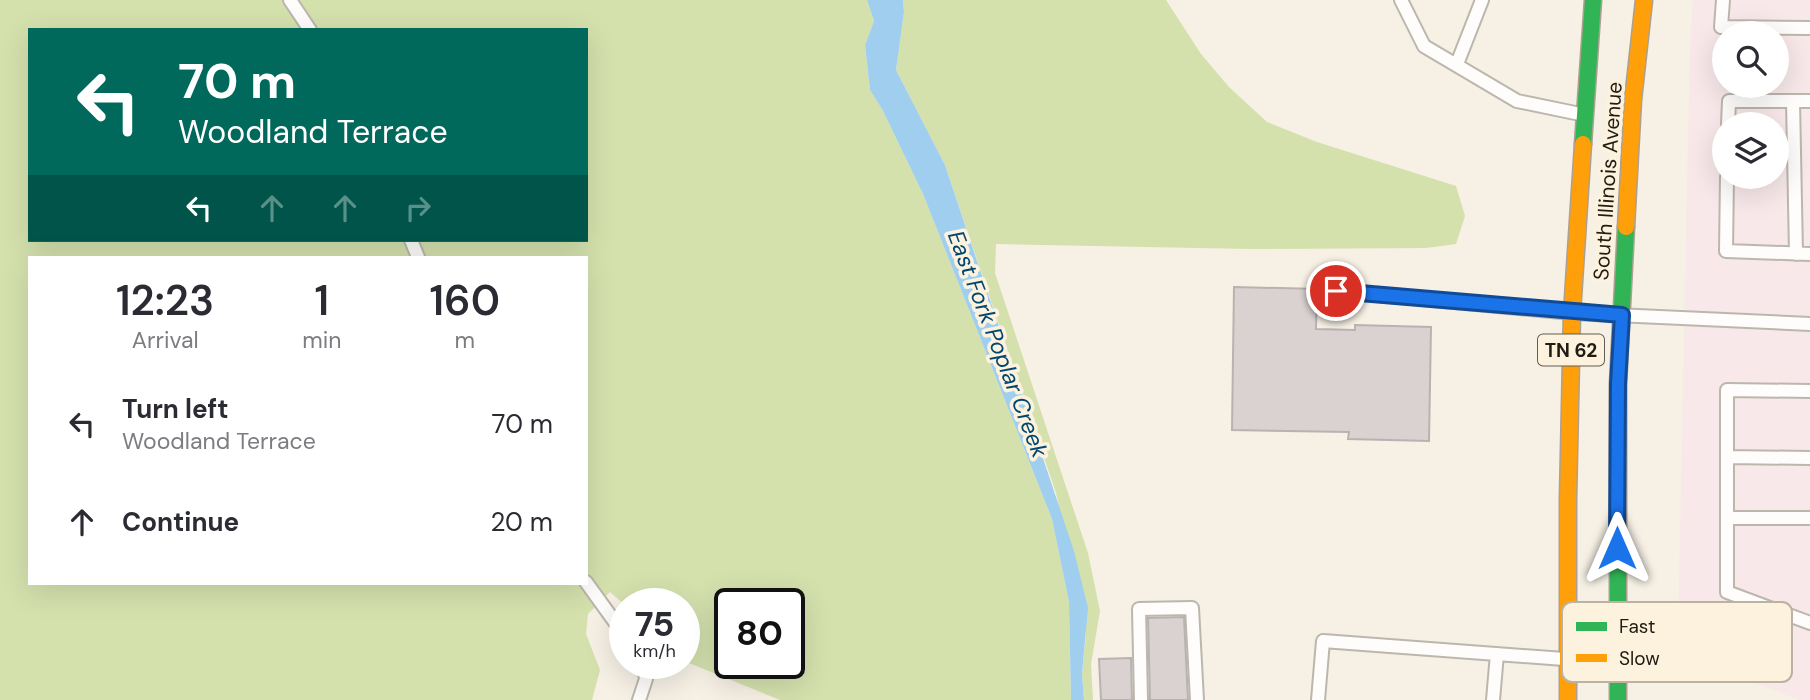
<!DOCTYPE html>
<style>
body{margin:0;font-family:"DM Sans",sans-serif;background:#f2f2f3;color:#2b2b33;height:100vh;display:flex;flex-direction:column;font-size:26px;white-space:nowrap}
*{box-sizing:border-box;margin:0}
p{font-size:23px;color:#7c7c81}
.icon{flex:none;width:38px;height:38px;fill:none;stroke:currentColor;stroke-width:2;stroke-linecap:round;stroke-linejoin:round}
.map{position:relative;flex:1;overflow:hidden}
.details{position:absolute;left:28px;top:256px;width:560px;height:329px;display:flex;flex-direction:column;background:#fff;border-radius:0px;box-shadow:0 7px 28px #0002}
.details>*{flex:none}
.hud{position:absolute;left:28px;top:28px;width:560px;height:214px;border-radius:0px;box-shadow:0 7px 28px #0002;background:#00695c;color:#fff;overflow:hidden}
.fabs{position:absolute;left:1712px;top:21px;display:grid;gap:14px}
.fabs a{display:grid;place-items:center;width:77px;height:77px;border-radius:50%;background:#fff;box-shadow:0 7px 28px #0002;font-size:35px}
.speed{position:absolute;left:609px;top:588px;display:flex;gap:14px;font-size:35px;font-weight:700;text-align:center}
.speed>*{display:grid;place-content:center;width:91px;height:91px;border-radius:50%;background:#fff;box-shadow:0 7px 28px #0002;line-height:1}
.speed small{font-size:18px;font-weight:400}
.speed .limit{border:4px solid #111;border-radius:10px;background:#fff;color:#111}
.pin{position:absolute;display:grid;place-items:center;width:60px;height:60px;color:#fff;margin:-30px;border:4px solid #fff;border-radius:50%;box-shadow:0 2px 7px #0007}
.me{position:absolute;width:77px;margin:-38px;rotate:0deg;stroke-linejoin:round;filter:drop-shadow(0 0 5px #0008)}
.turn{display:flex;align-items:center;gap:24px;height:147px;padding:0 35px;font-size:32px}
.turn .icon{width:91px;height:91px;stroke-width:2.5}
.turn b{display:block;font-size:49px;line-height:60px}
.lanes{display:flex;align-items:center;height:66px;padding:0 35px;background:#0003;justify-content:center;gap:35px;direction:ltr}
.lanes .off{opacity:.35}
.eta{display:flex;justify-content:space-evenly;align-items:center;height:119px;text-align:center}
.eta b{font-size:42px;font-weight:600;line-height:49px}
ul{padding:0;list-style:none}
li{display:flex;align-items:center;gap:21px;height:98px;padding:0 35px}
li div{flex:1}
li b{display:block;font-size:26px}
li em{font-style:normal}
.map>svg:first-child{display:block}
.commercial{fill:#f8e8e9;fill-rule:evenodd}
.green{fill:#d4e1ad;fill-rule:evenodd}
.water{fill:#a0ceef}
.building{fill:#d9d2d1;stroke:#b9b2b1;stroke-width:2}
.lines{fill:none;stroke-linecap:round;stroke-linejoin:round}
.lane-casing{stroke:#bcb7ad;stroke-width:16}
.fast-casing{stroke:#ada090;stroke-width:19}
.slow-casing{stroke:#ada090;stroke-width:19}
.lane{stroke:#fefdfb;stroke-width:12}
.fast{stroke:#30b455;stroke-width:16}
.slow{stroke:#ff9f0a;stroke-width:16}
.route-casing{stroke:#114b97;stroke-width:18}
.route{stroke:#1a73e8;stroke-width:12}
.labels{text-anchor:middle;stroke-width:7;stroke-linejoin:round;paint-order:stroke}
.shield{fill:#fdf2de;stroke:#635c50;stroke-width:2}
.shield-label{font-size:19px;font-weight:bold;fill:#211c13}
.street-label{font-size:21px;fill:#211c13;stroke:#fdf2de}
.water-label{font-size:23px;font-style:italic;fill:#004771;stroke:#fdf2de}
.key{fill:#fdf2de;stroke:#bbb2a1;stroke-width:2}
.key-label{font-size:19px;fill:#211c13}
</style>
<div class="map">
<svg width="1810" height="700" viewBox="0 0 1810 700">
<rect width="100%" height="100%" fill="#f6f0e5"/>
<path class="commercial" d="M1693,0h117v700h-11l-109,-43 -12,-16 12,-596zM1724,33h52v53h-52zM1724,124h52v53h-52z"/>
<path class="green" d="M0,0h867l7,21 -9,24 5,45 13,21 40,83 129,325 17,83 2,98h-291l-96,-39v-57l-59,1 -15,-13 -22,22 -2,20 14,36 -8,30h-592zM30,30h556v210h-556zM30,257h556v326h-556zM730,604h59v59h-59z
M903,0h263l35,54 28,33 38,35 50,20 139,44 9,30 -9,28 -30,4 -176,1 -254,-5 -1,29 93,280 12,58 -9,53 2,36h-9l-2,-26 4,-40 -30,-141 -111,-328 -49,-95 8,-58z"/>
<path class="water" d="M867,0h36l1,12 -8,58 49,95 129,386 14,57 -6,66 2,26h-13l-2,-98 -17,-83 -129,-325 -40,-83 -13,-21 -5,-45 9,-24z"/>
<path class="building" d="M1234,287l83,2 -1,40 39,1v-5l76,2 -2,114 -81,-2 1,-7 -117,-2z
M1184,617l4,83h-38l-2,-82z
M1131,658l1,42h-31l-2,-41z"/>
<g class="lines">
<defs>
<path id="lane" d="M290,0l20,30
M1401,0l23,46 93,55 63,13
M1723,0l-2,27 89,1
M1457,64l25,-64
M1793,101l3,153
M1728,124l1,-23h81
M1727,177l-1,74 84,3
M411,240l7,17
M1336,291l236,22 238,11
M1810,391l-83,-1v202l83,31
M1728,457l82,1
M1727,518h83
M586,582l39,54
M639,700l7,-21 -3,-16
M1141,700l-2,-91 53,-1 5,92
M1318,700l5,-59 241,18
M1493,700l4,-46"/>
<path id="fast" d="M1583,144l10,-144
M1618,700v-316l8,-157"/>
<path id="slow" d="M1626,227l7,-127 11,-100
M1568,700v-201l4,-186 11,-169"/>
</defs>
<use href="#lane" class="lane-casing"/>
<use href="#fast" class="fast-casing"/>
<use href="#slow" class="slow-casing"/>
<use href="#lane" class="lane"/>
<use href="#fast" class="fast"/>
<use href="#slow" class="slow"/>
</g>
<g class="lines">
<defs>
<path id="route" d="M1336,291l286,24 -4,69 -1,164"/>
</defs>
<use href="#route" class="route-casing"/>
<use href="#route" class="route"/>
</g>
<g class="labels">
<rect class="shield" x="1538" y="334.5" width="66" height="31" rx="5"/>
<g class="shield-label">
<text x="1571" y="357">TN 62</text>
</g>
<g class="street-label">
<text transform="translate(1608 181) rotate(-86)" y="7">South Illinois Avenue</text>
</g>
<g class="water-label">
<text transform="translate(998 344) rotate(69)" y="8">East Fork Poplar Creek</text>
</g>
</g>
<rect x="1562" y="602" width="230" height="80" rx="10" class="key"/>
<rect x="1576" y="622" width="31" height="9" fill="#30b455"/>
<rect x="1576" y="654" width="31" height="8" fill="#ff9f0a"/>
<g class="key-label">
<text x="1619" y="633">Fast</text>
<text x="1619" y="665">Slow</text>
</g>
</svg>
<div class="fabs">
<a><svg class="icon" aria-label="search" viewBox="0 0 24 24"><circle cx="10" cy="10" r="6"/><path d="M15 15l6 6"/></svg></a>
<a><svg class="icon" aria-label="layers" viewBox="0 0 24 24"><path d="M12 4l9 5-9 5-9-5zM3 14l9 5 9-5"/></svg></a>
</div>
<div class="speed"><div>75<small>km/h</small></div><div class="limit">80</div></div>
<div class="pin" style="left:1336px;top:291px;background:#d93025"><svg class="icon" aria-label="arrive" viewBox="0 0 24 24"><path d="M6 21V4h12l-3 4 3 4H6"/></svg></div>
<svg class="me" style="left:1617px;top:548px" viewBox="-20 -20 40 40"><path d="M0-17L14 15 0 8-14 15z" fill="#1a73e8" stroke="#fff" stroke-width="4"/></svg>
<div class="hud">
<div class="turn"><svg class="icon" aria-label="left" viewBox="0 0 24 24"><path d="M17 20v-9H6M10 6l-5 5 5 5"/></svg><div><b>70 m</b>Woodland Terrace</div></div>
<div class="lanes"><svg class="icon" aria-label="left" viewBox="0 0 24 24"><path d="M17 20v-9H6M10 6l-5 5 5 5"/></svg><svg class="icon off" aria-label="ahead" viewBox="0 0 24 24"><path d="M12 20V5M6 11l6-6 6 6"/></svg><svg class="icon off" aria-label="ahead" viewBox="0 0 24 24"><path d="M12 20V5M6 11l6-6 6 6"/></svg><svg class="icon off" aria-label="right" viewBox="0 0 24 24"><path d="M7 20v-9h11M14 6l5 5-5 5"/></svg></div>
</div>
<section class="details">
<div class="eta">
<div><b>12:23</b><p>Arrival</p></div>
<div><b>1</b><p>min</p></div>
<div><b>160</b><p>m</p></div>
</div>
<ul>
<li><svg class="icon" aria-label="left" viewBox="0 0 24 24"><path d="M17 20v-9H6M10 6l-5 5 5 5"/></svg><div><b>Turn left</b><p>Woodland Terrace</p></div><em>70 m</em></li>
<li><svg class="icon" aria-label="ahead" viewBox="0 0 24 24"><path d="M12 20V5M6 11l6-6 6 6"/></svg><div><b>Continue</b></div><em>20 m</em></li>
</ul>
</section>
</div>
